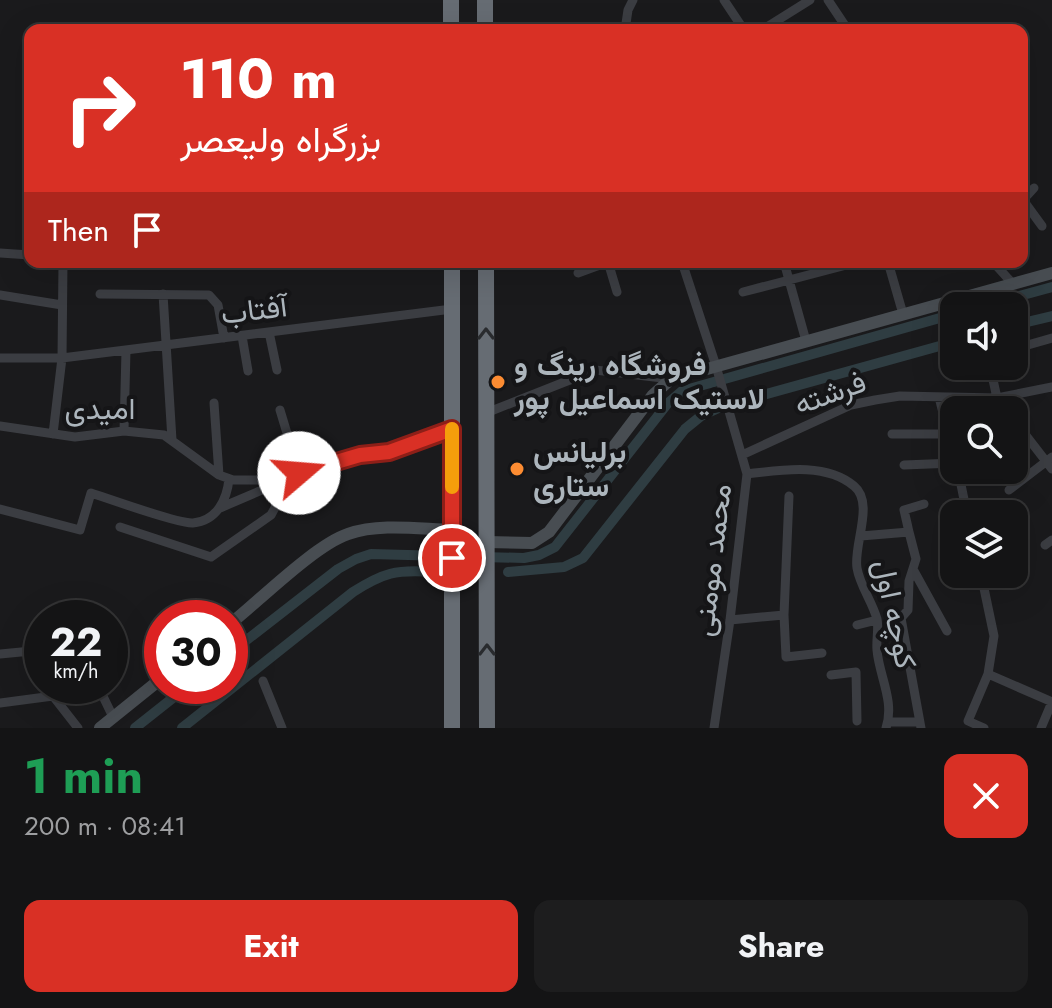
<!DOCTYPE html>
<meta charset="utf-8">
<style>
body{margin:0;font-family:Jost,Vazirmatn,sans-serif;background:#1d1d1e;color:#f1f3f6;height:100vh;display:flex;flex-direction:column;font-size:30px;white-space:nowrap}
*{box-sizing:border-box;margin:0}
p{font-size:26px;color:#9d9ea0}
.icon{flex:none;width:44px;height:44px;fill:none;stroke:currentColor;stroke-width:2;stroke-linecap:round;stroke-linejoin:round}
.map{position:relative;height:728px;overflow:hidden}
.side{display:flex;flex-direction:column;background:#141415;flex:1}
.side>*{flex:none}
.hud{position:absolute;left:24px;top:24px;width:1004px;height:244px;border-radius:16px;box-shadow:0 8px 32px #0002,0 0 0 2px #333334;background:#d93025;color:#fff;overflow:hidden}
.fabs{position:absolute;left:940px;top:292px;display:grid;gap:16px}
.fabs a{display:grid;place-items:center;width:88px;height:88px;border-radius:16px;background:#141415;box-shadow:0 8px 32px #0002,0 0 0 2px #333334;font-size:40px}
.speed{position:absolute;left:24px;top:600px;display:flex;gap:16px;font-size:40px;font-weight:700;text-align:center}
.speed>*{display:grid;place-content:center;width:104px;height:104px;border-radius:50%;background:#141415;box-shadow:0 8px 32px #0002,0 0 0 2px #333334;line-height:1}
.speed small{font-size:20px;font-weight:400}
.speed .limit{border:12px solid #d22;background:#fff;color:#111}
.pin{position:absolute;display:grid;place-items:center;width:68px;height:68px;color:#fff;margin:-34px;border:4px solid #fff;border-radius:50%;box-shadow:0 2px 8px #0007}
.me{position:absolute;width:88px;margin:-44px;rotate:72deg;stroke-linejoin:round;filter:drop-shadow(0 0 6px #0008)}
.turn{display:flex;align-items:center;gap:28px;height:168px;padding:0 24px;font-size:36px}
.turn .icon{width:104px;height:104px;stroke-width:2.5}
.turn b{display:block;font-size:56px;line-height:68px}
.then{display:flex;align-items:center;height:76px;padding:0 24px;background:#0003;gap:16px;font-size:30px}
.round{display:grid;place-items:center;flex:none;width:84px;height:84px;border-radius:16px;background:#1d1d1e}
.summary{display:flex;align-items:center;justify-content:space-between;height:136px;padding:0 24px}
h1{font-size:48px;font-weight:700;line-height:60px;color:#1e9e55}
.primary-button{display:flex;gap:16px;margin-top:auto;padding:16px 24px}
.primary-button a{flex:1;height:92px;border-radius:16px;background:#d93025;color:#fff;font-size:32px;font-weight:700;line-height:92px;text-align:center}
.primary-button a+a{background:#1d1d1e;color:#f1f3f6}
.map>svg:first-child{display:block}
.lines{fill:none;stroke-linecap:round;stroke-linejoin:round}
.canal{stroke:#2f3d42;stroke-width:10}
.street{stroke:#3b3d42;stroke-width:9}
.secondary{stroke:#484d52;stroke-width:12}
.highway{stroke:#666c73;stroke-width:16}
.oneway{stroke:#292b2e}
.route-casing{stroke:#8d1f18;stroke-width:20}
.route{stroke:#d93025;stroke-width:14}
.slow{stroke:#f59e0b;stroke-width:14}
.poi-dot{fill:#fc8c32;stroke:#151517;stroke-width:3}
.labels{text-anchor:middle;stroke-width:8;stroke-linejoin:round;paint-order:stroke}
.street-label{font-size:30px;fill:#acb5bc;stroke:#151517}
.poi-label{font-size:30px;font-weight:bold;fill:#acb5bc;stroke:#151517;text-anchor:start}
</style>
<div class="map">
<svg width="1052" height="728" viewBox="0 0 1052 728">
<rect width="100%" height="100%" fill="#1a1a1c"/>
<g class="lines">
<path class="canal" d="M983,306l69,-19
M1014,325l38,-9
M508,572l56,-5 19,-9 102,-129 16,-13 22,-10 231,-64
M230,653l108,-84 18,-10 15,-5 153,4 15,-3 16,-8 113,-144 14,-12 272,-77
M135,728l53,-42
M182,728l171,-136c30,-19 43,-23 80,-20"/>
<path class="street" d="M724,0l20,30
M828,0l20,30
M126,27v3
M625,30l3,-20 5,-10
M762,30l48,-30
M1023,200l19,26
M1022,201l12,-13
M0,253l30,2
M286,262h8
M608,262l9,30
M682,262l34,104 31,108 -17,146 -16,108
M784,262l22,79
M888,262l15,52
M993,262l20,22
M578,273l30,-11
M743,292l115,-30
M100,294l109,1 9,10 6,33
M163,294l9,146
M0,295l62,10
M269,332l8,38
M242,336l6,35
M1014,349l38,-11
M0,358h62l390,-49
M990,366l7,32 9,12
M939,397l15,60
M214,403l5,72
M280,410l19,63
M486,413l109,-43 76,9
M1014,420l38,49
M0,426l75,11 49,-6 40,4 55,40 14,5h49
M124,431l2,-81
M53,434l9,-76 1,-96
M892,434h55
M742,455l109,-50 24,-5 25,-4 97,2 55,-11
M904,465l50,-2
M958,470l9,44
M747,474c33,-4 79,-12 107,12 21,17 -1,59 3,82 3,18 15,33 20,51 2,10 -1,21 0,31 2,26 18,51 9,78
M1009,490l43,-33
M220,508l98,-42 42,-11 29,-3 63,-23
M0,509l80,21 11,-37c19,6 87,31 102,30 24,-2 34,-24 36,-44
M120,527l91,30 60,-42 6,-11 -4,-20
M909,532l-5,-22 20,-6
M861,536l48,-4 7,27 -7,22 -1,29 -7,8 20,110
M1045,545l7,-5
M914,571l33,60
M981,574l13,62 -6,38 -20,47 16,7
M784,615l2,42 36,-4
M730,620l54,-5 5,-119
M857,625l20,-5
M0,654l42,-4
M988,674l64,28 -11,26
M831,675l25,-3 1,49
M263,681l19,47
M98,686l15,31
M0,703l53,-7 25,32
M888,722h32"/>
<path class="secondary" d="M486,542l46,1 17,-11 104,-137 18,-16 381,-106
M230,624c29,-23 85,-79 118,-90 32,-11 70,-5 104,-4
M100,728l62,-50"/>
<path class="highway" d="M451,0v30
M485,0v30
M452,262v466
M486,262l1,466"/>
</g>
<defs><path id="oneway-chevron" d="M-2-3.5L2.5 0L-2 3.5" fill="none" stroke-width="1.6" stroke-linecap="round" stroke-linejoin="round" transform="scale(2)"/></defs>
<g class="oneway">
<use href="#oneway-chevron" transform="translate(486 334) rotate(-90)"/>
<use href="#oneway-chevron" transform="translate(487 650) rotate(-90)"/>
</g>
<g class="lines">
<defs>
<path id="route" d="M299,473l61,-18 29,-3 63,-23v129"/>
</defs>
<use href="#route" class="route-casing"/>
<use href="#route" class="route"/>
<path class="slow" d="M452,429v58"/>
</g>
<g class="poi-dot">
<circle cx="498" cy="382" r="8"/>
<circle cx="517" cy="469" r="8"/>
</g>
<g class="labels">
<g class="street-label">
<text transform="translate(254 310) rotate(-7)" y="10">آفتاب</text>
<text transform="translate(830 393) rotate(-20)" y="10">فرشته</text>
<text x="100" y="419">امیدی</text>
<text transform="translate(712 560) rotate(-83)" y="10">محمد مومنی</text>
<text transform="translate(895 614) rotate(78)" y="10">کوچه اول</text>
</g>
<g class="poi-label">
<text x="514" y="375">فروشگاه رینگ و<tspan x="514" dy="34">لاستیک اسماعیل پور</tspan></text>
<text x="533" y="462">برلیانس<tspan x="533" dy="34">ستاری</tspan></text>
</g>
</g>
</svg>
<div class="fabs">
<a><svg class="icon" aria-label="sound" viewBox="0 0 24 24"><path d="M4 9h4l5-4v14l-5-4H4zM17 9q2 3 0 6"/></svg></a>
<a><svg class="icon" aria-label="search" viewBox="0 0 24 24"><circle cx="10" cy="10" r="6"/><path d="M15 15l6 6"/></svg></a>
<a><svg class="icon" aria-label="layers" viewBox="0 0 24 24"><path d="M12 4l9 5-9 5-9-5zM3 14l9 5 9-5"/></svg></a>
</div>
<div class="speed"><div>22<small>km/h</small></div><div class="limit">30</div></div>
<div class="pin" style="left:452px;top:558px;background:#d93025"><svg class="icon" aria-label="arrive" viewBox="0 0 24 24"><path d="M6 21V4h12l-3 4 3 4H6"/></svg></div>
<svg class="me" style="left:299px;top:473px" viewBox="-20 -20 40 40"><circle r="19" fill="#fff"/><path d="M0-13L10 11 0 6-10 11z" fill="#d93025"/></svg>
<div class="hud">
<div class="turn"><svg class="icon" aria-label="right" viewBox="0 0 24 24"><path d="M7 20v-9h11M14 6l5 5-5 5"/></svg><div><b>110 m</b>بزرگراه ولیعصر</div></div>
<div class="then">Then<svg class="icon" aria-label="arrive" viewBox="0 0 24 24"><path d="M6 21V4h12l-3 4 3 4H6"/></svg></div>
</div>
</div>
<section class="side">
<div class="summary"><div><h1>1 min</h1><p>200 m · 08:41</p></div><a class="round" style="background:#d93025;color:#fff"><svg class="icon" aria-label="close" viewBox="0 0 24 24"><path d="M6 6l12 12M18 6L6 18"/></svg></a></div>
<div class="primary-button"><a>Exit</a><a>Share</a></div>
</section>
